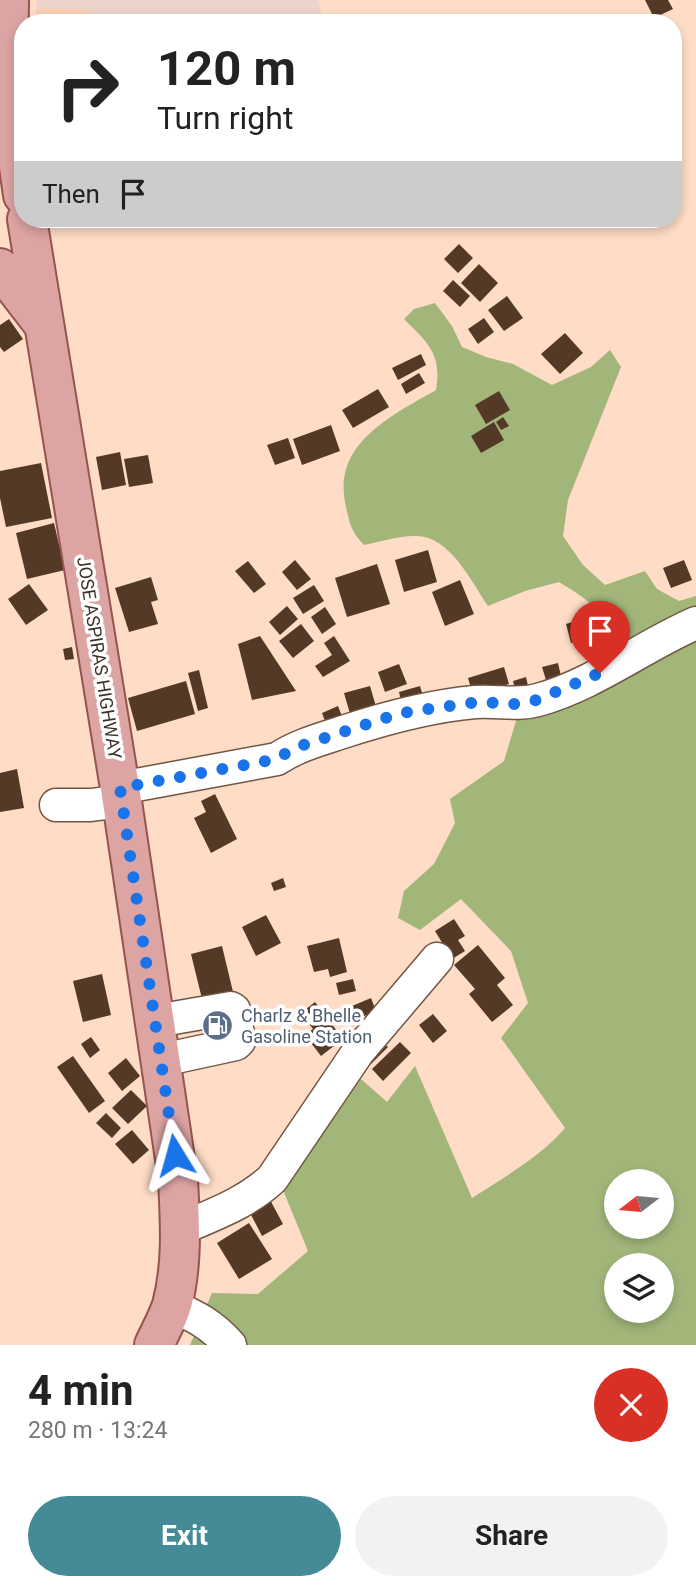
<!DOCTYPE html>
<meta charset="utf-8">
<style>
body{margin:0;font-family:Roboto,sans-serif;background:#f2f2f2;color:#222;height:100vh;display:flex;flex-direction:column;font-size:26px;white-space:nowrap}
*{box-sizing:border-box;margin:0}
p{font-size:23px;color:#767676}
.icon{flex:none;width:38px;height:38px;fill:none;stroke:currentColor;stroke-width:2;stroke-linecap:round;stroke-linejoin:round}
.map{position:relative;height:1345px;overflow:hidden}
.side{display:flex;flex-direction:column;background:#fff;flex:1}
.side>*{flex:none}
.top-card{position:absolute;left:14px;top:14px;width:668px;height:214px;border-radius:28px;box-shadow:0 4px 10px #0003;background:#fff;color:#222;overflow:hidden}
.needle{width:46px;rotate:254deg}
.fabs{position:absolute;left:604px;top:1169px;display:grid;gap:14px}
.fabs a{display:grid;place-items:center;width:70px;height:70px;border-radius:50%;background:#fff;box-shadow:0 4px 10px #0003;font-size:35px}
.pin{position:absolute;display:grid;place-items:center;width:60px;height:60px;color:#fff;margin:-72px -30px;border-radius:50% 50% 50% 0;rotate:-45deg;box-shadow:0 0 7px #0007}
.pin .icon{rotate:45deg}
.me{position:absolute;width:77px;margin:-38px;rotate:352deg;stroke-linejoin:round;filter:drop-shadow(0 0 5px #0008)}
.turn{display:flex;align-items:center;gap:24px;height:147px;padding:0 28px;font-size:32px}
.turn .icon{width:91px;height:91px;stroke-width:2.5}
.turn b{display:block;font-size:49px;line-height:60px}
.then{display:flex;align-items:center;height:66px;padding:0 28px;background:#0003;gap:14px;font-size:26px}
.round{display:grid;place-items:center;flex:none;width:74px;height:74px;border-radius:37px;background:#f2f2f2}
.headline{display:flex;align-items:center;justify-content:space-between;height:119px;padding:0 28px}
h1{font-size:42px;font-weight:700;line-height:52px}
.action{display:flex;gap:14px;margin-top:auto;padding:14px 28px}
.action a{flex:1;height:80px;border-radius:42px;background:#458a97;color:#fff;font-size:28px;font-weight:700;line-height:80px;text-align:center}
.action a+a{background:#f2f2f2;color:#222}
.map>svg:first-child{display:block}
.built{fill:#f9d0b6}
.industrial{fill:#ecd3cb}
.forest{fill:#a2b67a;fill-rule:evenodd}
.building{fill:#533926}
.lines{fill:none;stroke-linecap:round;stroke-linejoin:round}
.minor-casing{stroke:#725542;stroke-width:35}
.major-casing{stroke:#965450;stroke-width:42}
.minor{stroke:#fff;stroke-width:32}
.major{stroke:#dca4a3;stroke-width:38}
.route{stroke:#1a73e8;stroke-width:12;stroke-dasharray:0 21.6}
.labels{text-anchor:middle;stroke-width:7;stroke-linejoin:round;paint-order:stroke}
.street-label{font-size:18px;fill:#3e3129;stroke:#fff}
.service-label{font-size:18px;fill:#4e5e75;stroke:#fff;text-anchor:start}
</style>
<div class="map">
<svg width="696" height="1345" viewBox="0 0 696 1345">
<rect width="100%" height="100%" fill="#fedcc6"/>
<path class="built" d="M36,8l53,1 3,14h-57z"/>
<path class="industrial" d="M37,0h281l6,23h-232l-3,-14 -53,-1z"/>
<path class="forest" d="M435,303l17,23 10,21 24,10 27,7 39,21 39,-18 19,-17 11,17 -53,133 -5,36 20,29 22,20 40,-14 12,18 22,12 17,-5v749h-506l22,-52 46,1 50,-43 -25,-61 78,-111 26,23 28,-36 57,132c32,-21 67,-40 93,-70l-64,-90 27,-35 -17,-52 -50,-52 -41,31 -22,-12 6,-27 30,-27 21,-41 -5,-24 54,-38 14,-47 81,-34c7,-61 15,-65 -40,-98l-34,9 -37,15c-17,-25 -39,-72 -74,-70 -17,0 -34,6 -50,9 -13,-14 -14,-21 -18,-38 -15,-63 45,-91 90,-117 6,-36 -8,-47 -32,-71l10,-10zM616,1181h46v46h-46zM616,1265h46v46h-46z"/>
<path class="building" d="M645,0h23l5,9 -19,9z
M459,244l14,14 -15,15 -14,-14z
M479,264l19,19 -18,19 -19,-19z
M453,280l17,16 -10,11 -17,-16z
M507,296l16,22 -19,13 -16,-21z
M484,318l10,14 -16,12 -10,-15z
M9,319l14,20 -19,13 -4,-5v-22z
M565,333l18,20 -23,21 -19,-20z
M421,354l5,11 -28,15 -6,-12z
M419,373l6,10 -19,11 -5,-10z
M378,389l11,18 -36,21 -11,-18z
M499,391l11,19 -24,14 -11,-19z
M503,417l6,9 -8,4 -5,-8z
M494,422l10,18 -23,13 -10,-17z
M331,425l9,26 -38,14 -9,-26z
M288,438l7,20 -20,7 -8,-20z
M120,452l6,33 -24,5 -6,-33z
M148,455l5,28 -24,4 -5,-28z
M41,463l11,55 -46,9 -6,-29v-27z
M54,523l11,47 -38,9 -11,-46z
M428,550l9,32 -33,10 -9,-32z
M295,560l16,19 -14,11 -15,-18z
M684,560l8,20 -21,8 -8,-20z
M248,561l18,23 -12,9 -19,-22z
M377,564l13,40 -43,13 -12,-39z
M151,577l7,23 -7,2 7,22 -29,8 -14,-44z
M460,580l14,34 -29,12 -13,-34z
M29,584l19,26 -22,15 -18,-26z
M314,585l10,16 -21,13 -10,-16z
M287,606l11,13 -18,16 -11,-13z
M325,607l11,17 -14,10 -11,-17z
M591,616l5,19 -25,8 -5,-19z
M301,624l13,17 -21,17 -14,-17z
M260,636l36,55 -44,9 -14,-56z
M334,636l16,25 -27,16 -8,-11 17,-11 -8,-12z
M72,647l2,12 -9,1 -2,-11z
M558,663l3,13 -15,4 -4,-13z
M399,664l8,20 -22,8 -7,-20z
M504,667l5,17 -36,11 -5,-17z
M199,670l9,38 -10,3 -10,-38z
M526,677l3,13 -13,3 -3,-12z
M186,681l9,33 -58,17 -9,-33z
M370,686l7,24 -26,7 -7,-24z
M420,686l5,17 -22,6 -4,-17z
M338,706l5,13 -16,7 -5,-13z
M17,769l7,39 -24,4v-39z
M215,794l22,45 -26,14 -17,-35 12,-6 -5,-11z
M283,878l3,9 -12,4 -3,-8z
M266,915l15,28 -25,13 -14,-29z
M454,919l11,17 -7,4 7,11 -13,8 -17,-28z
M339,938l8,34 -17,5 -2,-8 -14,3 -7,-26z
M478,945l27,33 -8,7 16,20 -21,17 -23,-28 6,-5 -21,-24z
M222,946l12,50 -31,7 -12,-49z
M102,974l9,41 -28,7 -10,-41z
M353,979l3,12 -17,4 -3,-12z
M371,998l5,13 -26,11 -5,-13z
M315,1002l28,37 -22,17 -16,-21 8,-6 -12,-16z
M433,1014l14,17 -14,12 -14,-18z
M376,1035l12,12 -17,17 -11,-12z
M91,1037l9,13 -10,8 -9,-14z
M400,1042l11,11 -28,28 -11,-12z
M73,1056l32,45 -16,12 -32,-46z
M126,1058l14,18 -18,15 -14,-18z
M131,1090l16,16 -19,18 -16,-16z
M106,1113l15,15 -9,10 -16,-15z
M132,1130l17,20 -16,14 -18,-20z
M269,1198l14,26 -21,12 -14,-27z
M249,1223l23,36 -33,20 -22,-36z"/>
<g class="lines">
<defs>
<path id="minor" d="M120,788l157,-29c21,-14 45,-20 69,-28 43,-14 84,-25 129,-29 22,-2 42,4 63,-2 57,-16 105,-54 158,-77
M56,805h35l31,-4
M156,1021l75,-13 3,2 5,31 -3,3 -74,16
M180,1229c33,-14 66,-26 92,-50l86,-127 79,-93
M171,1306c25,10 41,19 59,39"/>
<path id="major" d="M9,0l-1,90 15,105
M27,219l93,569 58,391c2,41 5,85 -6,126 -4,13 -12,27 -18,40
M0,268l41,53"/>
</defs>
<use href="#minor" class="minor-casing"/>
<use href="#major" class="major-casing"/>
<use href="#minor" class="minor"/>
<use href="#major" class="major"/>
</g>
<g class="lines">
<path class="route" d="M175,1155l-55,-367 157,-29 17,-11 107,-35 77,-11 36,2 23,-4 63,-27"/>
</g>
<defs>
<symbol id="fuel-disc" viewBox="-11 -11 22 22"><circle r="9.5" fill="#5c6f8a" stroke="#fff"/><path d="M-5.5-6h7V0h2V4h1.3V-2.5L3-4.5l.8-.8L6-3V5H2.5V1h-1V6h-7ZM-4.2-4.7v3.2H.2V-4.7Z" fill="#fff"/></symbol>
</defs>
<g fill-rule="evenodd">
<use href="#fuel-disc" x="200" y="1008" width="35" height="35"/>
</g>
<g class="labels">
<g class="street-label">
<text transform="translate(99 658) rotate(81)" y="6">JOSE ASPIRAS HIGHWAY</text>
</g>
<g class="service-label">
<text x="241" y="1022">Charlz &amp; Bhelle<tspan x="241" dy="21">Gasoline Station</tspan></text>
</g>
</g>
</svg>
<div class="fabs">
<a><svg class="needle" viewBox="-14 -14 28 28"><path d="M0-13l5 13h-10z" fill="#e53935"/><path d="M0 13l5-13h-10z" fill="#767676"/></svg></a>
<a><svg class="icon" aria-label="layers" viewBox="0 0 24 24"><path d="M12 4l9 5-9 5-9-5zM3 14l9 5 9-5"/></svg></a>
</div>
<div class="pin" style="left:600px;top:673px;background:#d93025"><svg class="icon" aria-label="arrive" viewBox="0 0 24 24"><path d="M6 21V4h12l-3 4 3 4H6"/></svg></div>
<svg class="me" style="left:175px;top:1155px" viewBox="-20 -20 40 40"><path d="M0-17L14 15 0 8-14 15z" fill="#1a73e8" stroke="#fff" stroke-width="4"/></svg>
<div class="top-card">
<div class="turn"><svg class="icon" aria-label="right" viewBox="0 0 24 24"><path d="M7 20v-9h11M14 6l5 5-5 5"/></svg><div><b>120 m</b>Turn right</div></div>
<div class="then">Then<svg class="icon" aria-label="arrive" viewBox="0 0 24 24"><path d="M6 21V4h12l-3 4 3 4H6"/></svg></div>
</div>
</div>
<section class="side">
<div class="headline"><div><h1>4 min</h1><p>280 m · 13:24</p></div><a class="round" style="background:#d93025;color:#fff"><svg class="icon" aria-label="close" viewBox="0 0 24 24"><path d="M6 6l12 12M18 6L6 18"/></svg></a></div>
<div class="action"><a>Exit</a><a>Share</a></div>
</section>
